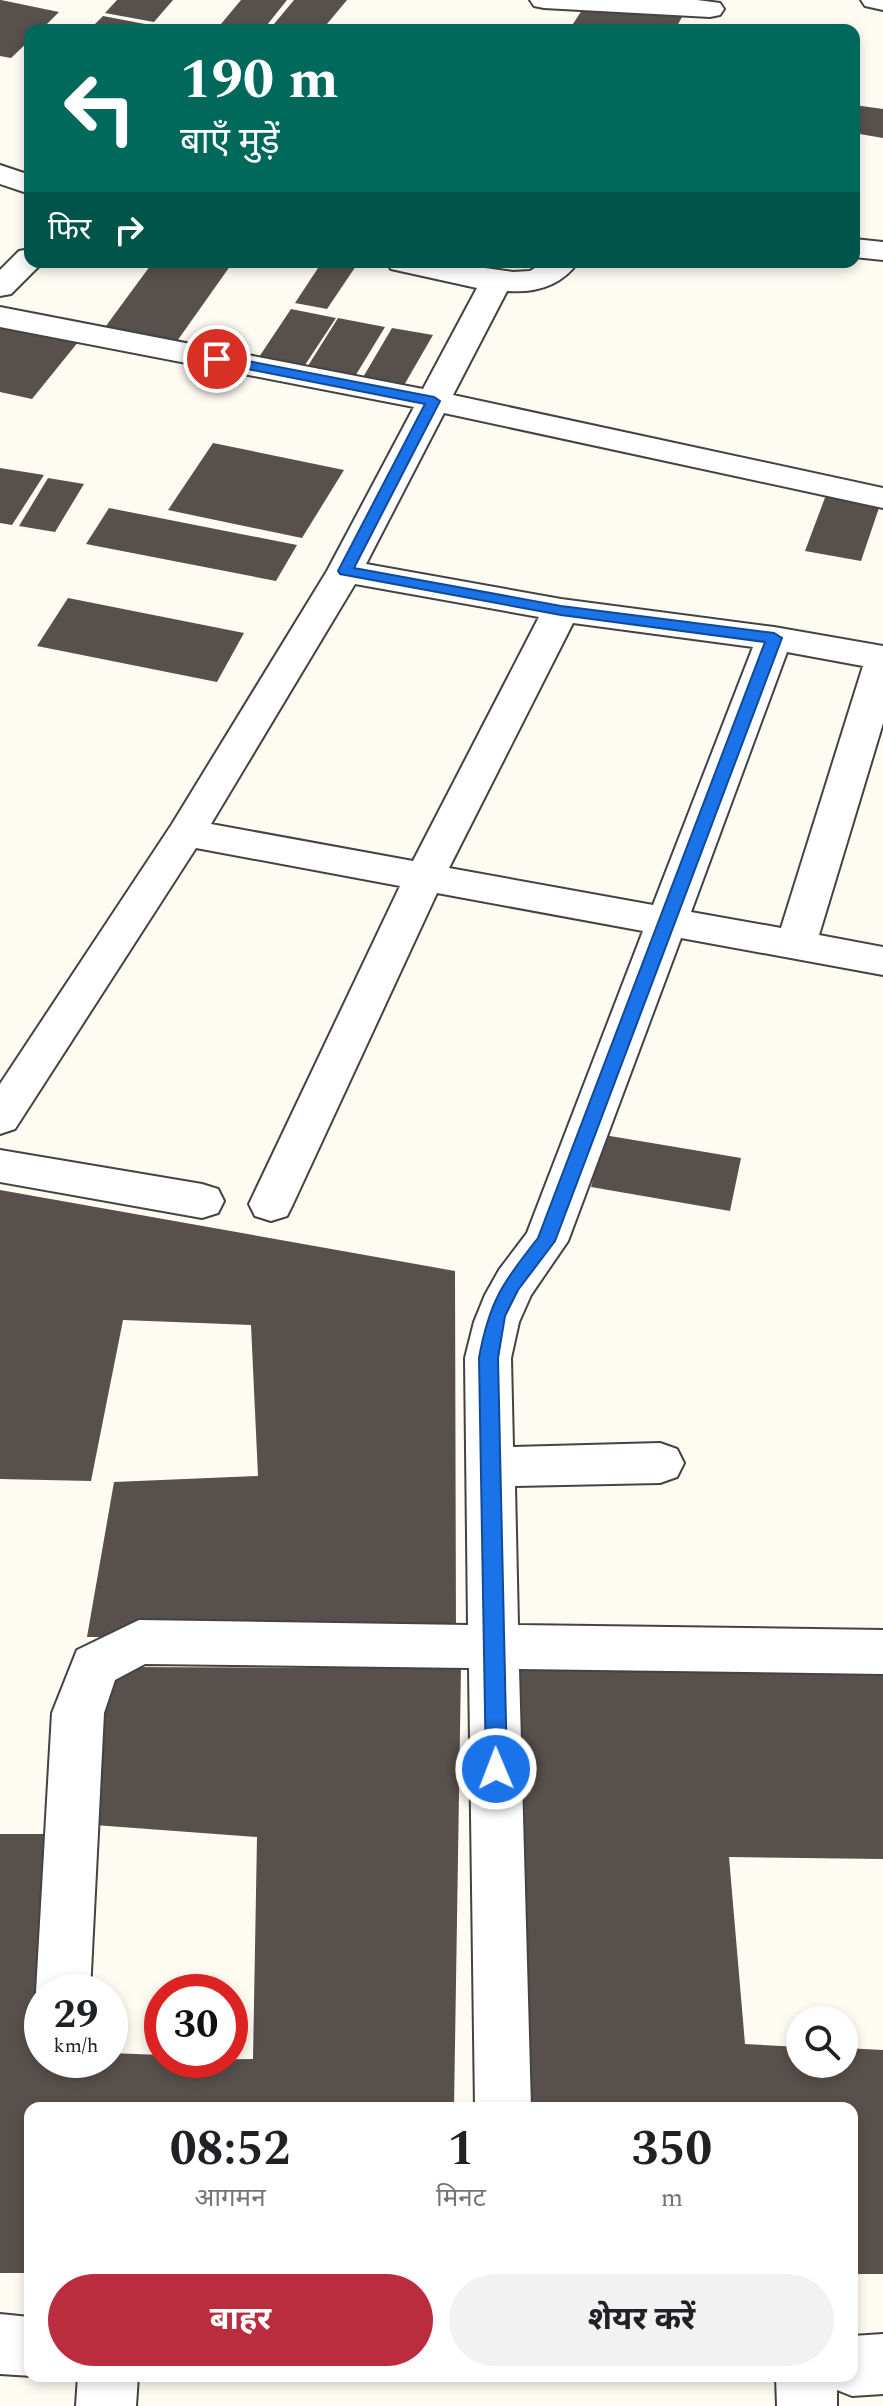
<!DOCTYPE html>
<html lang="hi">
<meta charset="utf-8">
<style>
body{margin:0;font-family:Spectral,"Noto Sans Devanagari",serif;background:#f2f2f2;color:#202124;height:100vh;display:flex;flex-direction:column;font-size:30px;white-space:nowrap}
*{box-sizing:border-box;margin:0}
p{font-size:26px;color:#757577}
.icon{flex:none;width:44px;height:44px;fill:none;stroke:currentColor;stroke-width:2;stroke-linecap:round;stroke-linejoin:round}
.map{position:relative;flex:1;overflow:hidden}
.panel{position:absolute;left:24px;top:2102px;width:834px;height:280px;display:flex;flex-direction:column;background:#fff;border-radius:16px;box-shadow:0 4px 12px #0003}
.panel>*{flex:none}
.banner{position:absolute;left:24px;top:24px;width:836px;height:244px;border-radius:16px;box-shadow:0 4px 12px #0003;background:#00695c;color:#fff;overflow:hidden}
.fabs{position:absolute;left:786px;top:2006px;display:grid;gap:16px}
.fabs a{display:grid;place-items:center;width:72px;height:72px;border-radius:50%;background:#fff;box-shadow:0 4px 12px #0003;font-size:40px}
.speed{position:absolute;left:24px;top:1974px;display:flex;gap:16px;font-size:40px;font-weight:700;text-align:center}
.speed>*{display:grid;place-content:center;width:104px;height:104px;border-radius:50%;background:#fff;box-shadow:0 4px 12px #0003;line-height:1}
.speed small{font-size:20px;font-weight:400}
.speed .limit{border:12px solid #d22;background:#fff;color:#111}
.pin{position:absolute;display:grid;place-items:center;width:68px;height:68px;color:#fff;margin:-34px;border:4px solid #fff;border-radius:50%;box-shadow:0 2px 8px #0007}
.me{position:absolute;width:88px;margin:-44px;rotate:359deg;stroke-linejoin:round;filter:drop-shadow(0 0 6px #0008)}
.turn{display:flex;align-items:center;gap:28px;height:168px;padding:0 24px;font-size:36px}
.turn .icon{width:104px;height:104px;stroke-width:2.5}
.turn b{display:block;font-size:56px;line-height:68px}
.then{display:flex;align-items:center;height:76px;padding:0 24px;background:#0003;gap:16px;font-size:30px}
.eta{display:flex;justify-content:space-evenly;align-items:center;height:136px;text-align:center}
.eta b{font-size:48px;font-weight:700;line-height:56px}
.primary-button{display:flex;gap:16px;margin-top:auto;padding:16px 24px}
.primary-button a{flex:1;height:92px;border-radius:48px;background:#bb2c3e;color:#fff;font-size:32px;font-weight:700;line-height:92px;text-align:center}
.primary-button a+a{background:#f2f2f2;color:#202124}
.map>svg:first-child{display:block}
.building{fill:#58504c}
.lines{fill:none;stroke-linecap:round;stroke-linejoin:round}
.minor-casing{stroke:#434343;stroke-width:4}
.minor{fill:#fff;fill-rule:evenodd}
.route{fill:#1a73e8;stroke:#114b97;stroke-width:2}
</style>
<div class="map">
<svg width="883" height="2406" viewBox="0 0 883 2406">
<rect width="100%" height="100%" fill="#fefbf3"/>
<path class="building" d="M0,0h1l58,12 -18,18h-11v10l-19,18 -11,-2z
M117,0h56l-19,22 -49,-9z
M241,0h46l-24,30 -42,-6z
M294,0h53l-25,30 -48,-6z
M582,10l100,7 -7,13h-106z
M103,16l47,9 -5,5h-56z
M854,105l29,4v29l-29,-5z
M153,262h80l-58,82 -72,-14z
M322,262l36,1 -31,46 -32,-6z
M291,309l45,9 -33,50 -46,-8z
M338,318l47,9 -31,51 -48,-9z
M0,324l79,17 -47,58 -32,-7z
M392,328l41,7 -30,52 -41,-8z
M213,443l131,27 -42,68 -134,-28z
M0,468l44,7 -32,50 -12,-2z
M48,478l36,6 -29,48 -36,-6z
M826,495l54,10 -19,56 -56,-10z
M109,508l188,37 -21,36 -190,-37z
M68,598l176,35 -27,49 -180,-36z
M604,1135l137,23 -11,53 -139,-24z
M0,1190l455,81 1,367 -369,-1 27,-155 144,-6 -7,-151 -128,-5 -32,161 -91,-2z
M505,1660h378v199l-154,-2 16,187 55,3v17h44v-16l39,2v224h-31v-166h-333z
M108,1667l353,1 -7,440h-424v165h-30v-439h49l-18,216h11v10h68v-7l52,2v5l91,-1 4,-222 -176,-13z"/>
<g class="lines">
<defs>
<path id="minor" d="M530,0h167l23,3 4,6 -4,6 -10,2 -166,-9 -10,-2z
M861,0h22v10l-18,-4z
M0,165l30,10v19l-30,-10z
M854,239l29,3v18l-29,-3z
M30,249v13h13l-32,32 -11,2v-26l19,-19z
M386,262h56l71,10 17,-1 15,-9h33c-17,24 -42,31 -71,29l-54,104 430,93v20l-439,-95 -78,151 195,35 213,28 109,19v77l-64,212 64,12v28l-202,-37 -113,303 -37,54 -12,27 -8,36 2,89 147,-4 17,6 7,14 -7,14 -17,6 -145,3 3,139 365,5v44l-364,-5 12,439h-56l-6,-440 -324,-4 -30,16 -11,33 -14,279h-48v15l-6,-15 16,-279 25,-63 62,-30 329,5 -3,-267 9,-36 11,-27 14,-25 28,-37 116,-302 -206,-38 -144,311 -6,12 -16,5 -16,-5 -6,-12 151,-318 -204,-38 -181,281 -15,5v-50l172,-260 155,-253 87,-164 -414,-80v-20l423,82 54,-101 -86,-19zM355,584l184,33 -126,244 -202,-37zM573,623l180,24 -100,258 -204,-37zM787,652l76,14 -82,262 -90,-16z
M0,1150l202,34 16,5 6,12 -6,12 -16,5 -202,-36z
M0,2314l30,3 2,59 -32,-2z
M883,2334v60l-31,2 -15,-6v16h-60l-1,-30h76v-40z
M78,2376h60l-2,30h-60z"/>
</defs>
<use href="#minor" class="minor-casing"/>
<use href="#minor" class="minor"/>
</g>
<path class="route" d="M217,355l217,42 6,4 -86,167 207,38 213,27 8,5 -227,603 -37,49 -13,26 -7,42 9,411 -3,7 -8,3 -7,-3 -3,-7 -7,-411c10,-56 24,-76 59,-120l227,-596 -204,-27 -221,-41 -2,-3 87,-167 -213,-42v-6z"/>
</svg>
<div class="fabs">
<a><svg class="icon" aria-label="search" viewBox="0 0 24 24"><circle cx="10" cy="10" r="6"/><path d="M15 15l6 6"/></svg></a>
</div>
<div class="speed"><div>29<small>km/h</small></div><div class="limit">30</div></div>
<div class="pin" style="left:217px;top:359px;background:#d93025"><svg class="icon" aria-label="arrive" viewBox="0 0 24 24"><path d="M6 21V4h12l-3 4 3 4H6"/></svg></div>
<svg class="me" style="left:496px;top:1769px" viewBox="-20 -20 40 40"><circle r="17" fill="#1a73e8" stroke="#fff" stroke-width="3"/><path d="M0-11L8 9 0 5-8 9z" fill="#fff"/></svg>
<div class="banner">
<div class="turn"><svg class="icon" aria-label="left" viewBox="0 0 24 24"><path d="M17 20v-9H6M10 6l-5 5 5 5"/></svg><div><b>190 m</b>बाएँ मुड़ें</div></div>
<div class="then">फिर<svg class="icon" aria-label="right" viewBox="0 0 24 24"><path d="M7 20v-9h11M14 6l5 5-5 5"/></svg></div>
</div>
<section class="panel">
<div class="eta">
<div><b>08:52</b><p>आगमन</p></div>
<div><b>1</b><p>मिनट</p></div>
<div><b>350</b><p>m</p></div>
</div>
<div class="primary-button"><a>बाहर</a><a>शेयर करें</a></div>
</section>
</div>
